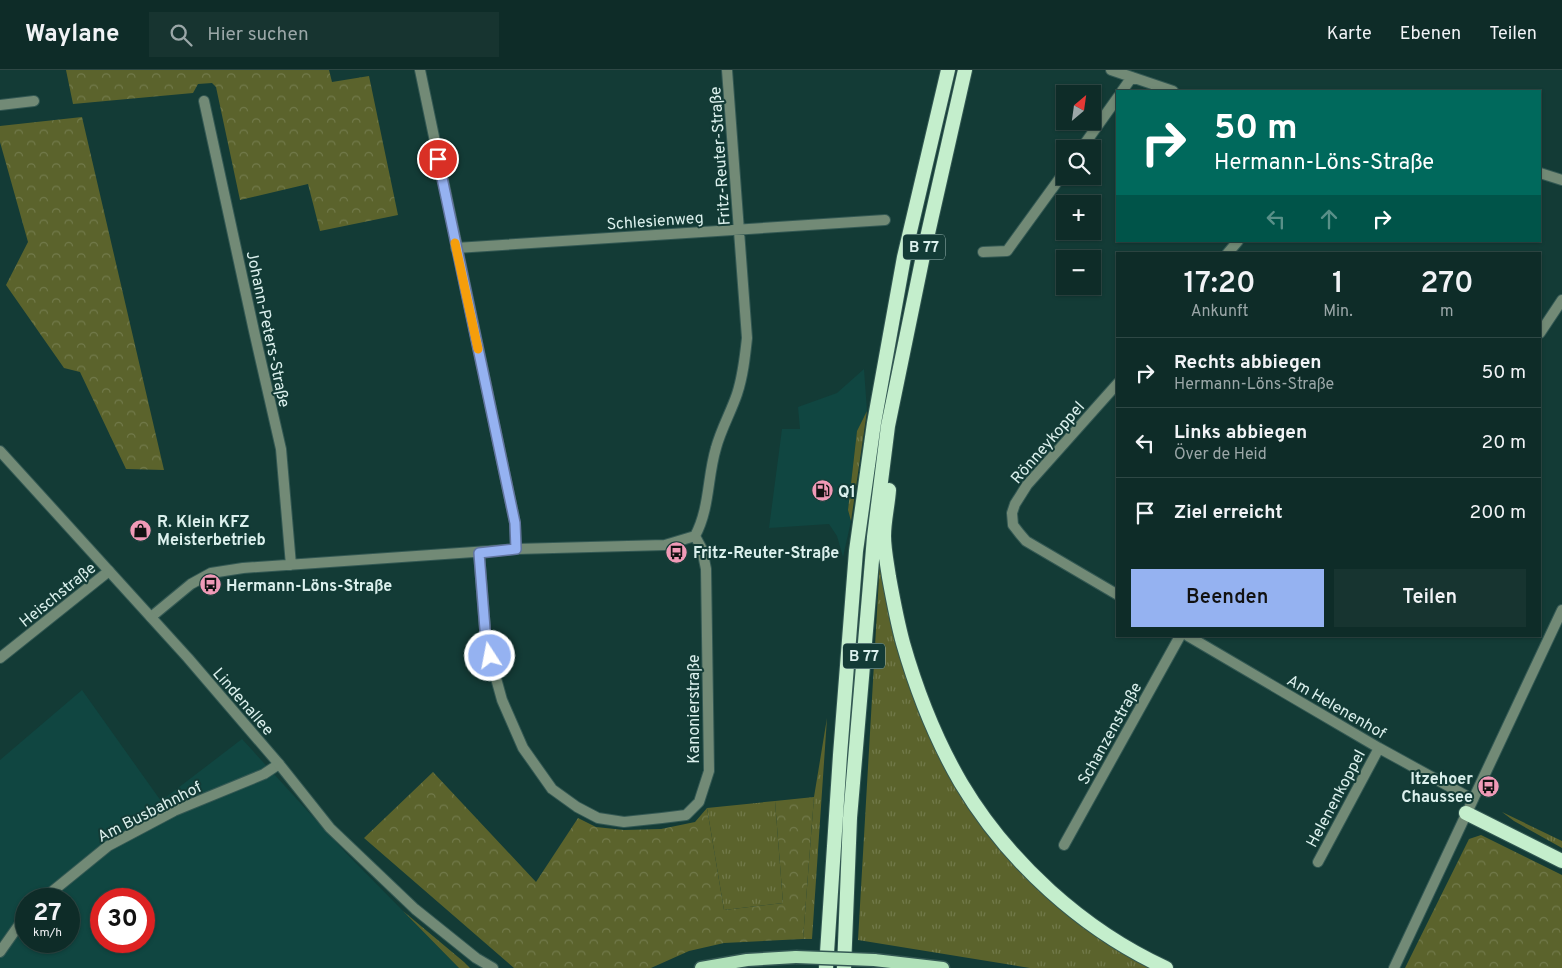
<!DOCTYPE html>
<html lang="de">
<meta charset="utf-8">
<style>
body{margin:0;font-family:Overpass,sans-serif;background:#173430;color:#f1f3f6;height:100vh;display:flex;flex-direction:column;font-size:19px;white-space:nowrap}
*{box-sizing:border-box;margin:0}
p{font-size:16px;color:#9ba7a8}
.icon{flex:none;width:28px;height:28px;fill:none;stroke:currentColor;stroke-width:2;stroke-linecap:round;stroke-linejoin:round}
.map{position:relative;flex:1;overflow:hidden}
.sheet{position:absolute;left:1116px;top:182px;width:425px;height:385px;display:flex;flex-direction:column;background:#0e2c28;border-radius:0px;box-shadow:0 1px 4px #0004,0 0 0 1px #2e4845}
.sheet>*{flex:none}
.banner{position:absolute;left:1116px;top:20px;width:425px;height:152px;border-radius:0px;box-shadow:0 1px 4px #0004,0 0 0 1px #2e4845;background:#00695c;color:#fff;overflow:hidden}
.needle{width:32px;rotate:29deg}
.controls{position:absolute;left:1056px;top:15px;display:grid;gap:10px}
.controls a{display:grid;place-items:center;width:45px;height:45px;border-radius:0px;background:#0e2c28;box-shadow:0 1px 4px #0004,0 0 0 1px #2e4845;font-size:25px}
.speed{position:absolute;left:15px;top:818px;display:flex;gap:10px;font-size:25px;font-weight:700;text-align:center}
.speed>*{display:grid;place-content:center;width:65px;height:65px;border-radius:50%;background:#0e2c28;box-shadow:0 1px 4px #0004,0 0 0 1px #2e4845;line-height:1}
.speed small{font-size:12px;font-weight:400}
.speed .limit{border:8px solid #d22;background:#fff;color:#111}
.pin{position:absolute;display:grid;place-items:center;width:42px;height:42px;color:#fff;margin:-21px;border:2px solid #fff;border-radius:50%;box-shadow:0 1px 5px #0007}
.me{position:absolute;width:55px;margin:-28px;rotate:349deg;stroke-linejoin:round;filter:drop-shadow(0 0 4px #0008)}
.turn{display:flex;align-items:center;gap:18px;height:105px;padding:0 15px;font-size:22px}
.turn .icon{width:65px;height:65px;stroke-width:2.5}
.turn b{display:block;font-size:35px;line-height:42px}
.lanes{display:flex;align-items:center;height:48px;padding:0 15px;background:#0003;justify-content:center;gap:25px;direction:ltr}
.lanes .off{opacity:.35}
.eta{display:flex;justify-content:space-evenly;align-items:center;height:85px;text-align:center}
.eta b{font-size:30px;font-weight:600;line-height:35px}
.button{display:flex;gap:10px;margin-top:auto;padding:10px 15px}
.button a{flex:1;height:58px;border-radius:0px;background:#95b2f1;color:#111;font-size:20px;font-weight:600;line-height:58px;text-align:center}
.button a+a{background:#173430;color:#f1f3f6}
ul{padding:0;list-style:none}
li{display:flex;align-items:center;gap:15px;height:70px;padding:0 15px;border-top:1px solid #2e4845}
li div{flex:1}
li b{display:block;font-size:19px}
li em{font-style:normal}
header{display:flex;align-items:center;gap:30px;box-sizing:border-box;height:70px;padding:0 25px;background:#0e2c28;border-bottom:1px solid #2e4845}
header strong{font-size:24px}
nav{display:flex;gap:28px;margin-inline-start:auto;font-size:18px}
.search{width:350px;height:45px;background:#173430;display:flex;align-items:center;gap:12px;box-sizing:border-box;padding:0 18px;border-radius:0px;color:#9ba7a8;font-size:19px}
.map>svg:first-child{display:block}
.built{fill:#104641;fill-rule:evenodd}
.grass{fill:url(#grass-tufts)}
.forest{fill:url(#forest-crowns)}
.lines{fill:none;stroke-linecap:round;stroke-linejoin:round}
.minor-casing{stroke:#335853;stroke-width:12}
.tertiary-casing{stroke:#335853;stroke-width:12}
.primary-casing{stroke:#335853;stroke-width:15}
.trunk-casing{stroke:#335853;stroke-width:16}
.minor{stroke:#728a76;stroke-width:10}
.tertiary{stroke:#728a76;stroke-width:10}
.primary{stroke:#afe0b8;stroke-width:12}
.trunk{stroke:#c4eecc;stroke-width:14}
.primary-bridge-casing{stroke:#335853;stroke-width:15;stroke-linecap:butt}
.primary-bridge{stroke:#afe0b8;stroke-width:12}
.route-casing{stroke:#61749d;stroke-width:12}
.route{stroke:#95b2f1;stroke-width:9}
.slow{stroke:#f59e0b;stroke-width:9}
.labels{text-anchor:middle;stroke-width:4;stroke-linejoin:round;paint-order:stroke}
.shield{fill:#133b36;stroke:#9fbab6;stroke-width:1}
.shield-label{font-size:15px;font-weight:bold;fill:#dbf0ed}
.street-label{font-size:16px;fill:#dbf0ed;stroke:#133b36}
.poi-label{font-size:16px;font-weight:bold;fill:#dbf0ed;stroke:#133b36;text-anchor:start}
</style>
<header>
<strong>Waylane</strong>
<div class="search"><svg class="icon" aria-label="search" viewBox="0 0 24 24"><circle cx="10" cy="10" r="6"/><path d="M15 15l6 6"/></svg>Hier suchen</div>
<nav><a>Karte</a><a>Ebenen</a><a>Teilen</a></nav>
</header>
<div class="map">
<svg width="1562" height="898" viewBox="0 0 1562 898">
<defs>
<pattern id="grass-tufts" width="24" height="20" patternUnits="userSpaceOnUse" patternTransform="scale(1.25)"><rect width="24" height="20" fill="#5b632c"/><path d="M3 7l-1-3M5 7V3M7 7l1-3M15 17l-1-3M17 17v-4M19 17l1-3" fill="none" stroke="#727a4b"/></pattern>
<pattern id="forest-crowns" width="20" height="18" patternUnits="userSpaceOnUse" patternTransform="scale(1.25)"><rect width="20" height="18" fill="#5b632c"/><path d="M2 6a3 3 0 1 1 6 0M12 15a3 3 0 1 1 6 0" fill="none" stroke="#727a4b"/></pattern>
</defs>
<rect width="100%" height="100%" fill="#133b36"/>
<path class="built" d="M864,299l3,42 -10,20 -9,79 3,11 -8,36 -6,-21 -8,-12 -60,4 13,-99h18l-2,-22 39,-14z
M82,620l79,111 81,-62 104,114 113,115h-459v-208zM26,829h43v42h-43zM101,829h43v42h-43z"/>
<path class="grass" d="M867,341l-16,110 -3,-11 9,-79z
M880,490l71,219 26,41 42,50 81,68 50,30h-120l-172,-28z
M827,648l-15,221h-9l11,-142z
M775,731l8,102 -59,7 -17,-102z
M1502,742l60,29v7l-48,-27z
M403,841l61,51 6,6h-11z"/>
<path class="forest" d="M66,0h263l3,12 37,-6 29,139 -78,16 -12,-47 -68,16 -24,-113 -4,-4 -14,1 -5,9 -120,11z
M82,47l82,353 -38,-1 -46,-97 -16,-4 -58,-83 22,-43 -28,-100v-16z
M433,702l103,110 42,-64 18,9 28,3 37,-1 34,-7 12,-14 17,102 59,-7 -8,-102 39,-4 -11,142 -79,4 -35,8 -38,17h-137l-150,-130z
M1481,765l81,40v93h-157l64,-129z"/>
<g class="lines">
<defs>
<path id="minor" d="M420,0l95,453 1,26
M1111,0l62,21
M1122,21l10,-14
M204,31l50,230 27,118 10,116
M0,35l34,-4
M1081,79l37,-52
M1540,103l22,7
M456,178l429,-28
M983,182l24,-1 58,-80
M1227,184l11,-13
M1540,263l22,-33
M1118,313l-91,102 -12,19 -3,9 1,12 7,9 6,7 92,54
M479,483l7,89 16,58 21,48 29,41 25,18 21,11 26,4 38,-4 24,-3 13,-13 10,-31 -3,-202 -4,-20 -7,-13
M151,547l40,-33 20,-11 32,-5 273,-19 149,-4 30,-9c15,-28 12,-58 21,-88 5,-19 15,-36 21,-54 6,-18 8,-37 10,-56l-20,-268
M1188,566l191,112 93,51
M0,588l109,-87
M1064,775l116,-209
M1318,792l61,-114
M43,829l65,-53 66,-35 90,-37 15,-10
M0,882l26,-37"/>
<path id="tertiary" d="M0,381l188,207 91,106 51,64 85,81 61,49 17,10
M1394,898l168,-358"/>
<path id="primary" d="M874,890l69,8
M701,898l46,-8 49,-3"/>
<path id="trunk" d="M889,420c-1,15 -5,31 -5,46 0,13 3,27 5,41 4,22 8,44 14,66 14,49 33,97 58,140 47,79 122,147 205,185
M1466,743l96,48
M826,898l14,-213 16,-204 18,-128 30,-166 44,-187
M844,898l6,-150 24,-281 14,-111 36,-175 41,-181"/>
</defs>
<use href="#minor" class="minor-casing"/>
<use href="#tertiary" class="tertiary-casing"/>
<use href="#primary" class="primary-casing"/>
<use href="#trunk" class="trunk-casing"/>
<use href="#minor" class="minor"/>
<use href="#tertiary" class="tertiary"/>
<use href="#primary" class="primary"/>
<use href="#trunk" class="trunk"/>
<defs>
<path id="primary-bridge" d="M796,887l78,3"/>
</defs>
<use href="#primary-bridge" class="primary-bridge-casing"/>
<use href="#primary-bridge" class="primary-bridge"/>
</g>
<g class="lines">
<defs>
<path id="route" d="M438,89l77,364 1,26 -37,4 7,89 4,14"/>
</defs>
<use href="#route" class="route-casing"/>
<use href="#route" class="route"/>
<path class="slow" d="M455,173l23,106"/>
</g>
<defs>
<symbol id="fuel-disc" viewBox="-11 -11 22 22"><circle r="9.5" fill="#f09ab7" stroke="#133b36"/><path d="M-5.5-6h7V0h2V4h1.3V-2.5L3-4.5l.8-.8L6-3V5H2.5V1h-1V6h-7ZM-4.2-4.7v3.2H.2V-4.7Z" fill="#111"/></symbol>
<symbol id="shop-disc" viewBox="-11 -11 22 22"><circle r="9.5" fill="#f09ab7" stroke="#133b36"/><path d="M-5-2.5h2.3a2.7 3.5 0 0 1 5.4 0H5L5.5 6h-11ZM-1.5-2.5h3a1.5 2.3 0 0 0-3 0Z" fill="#111"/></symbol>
<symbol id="bus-disc" viewBox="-11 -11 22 22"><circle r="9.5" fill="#f09ab7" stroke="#133b36"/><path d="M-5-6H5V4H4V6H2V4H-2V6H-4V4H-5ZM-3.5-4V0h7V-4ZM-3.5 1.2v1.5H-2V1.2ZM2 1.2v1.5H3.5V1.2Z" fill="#111"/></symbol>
</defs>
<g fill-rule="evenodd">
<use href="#fuel-disc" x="810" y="408" width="25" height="25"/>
<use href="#shop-disc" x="128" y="448" width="25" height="25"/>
<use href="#bus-disc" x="664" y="470" width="25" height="25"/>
<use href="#bus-disc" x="198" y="502" width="25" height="25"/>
<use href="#bus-disc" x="1476" y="704" width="25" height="25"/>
</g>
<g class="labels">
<g class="shield">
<rect x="903" y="164.5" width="42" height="25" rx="4"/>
<rect x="843" y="573.5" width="42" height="25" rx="4"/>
</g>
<g class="shield-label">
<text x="924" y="182">B 77</text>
<text x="864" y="591">B 77</text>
</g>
<g class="street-label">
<text transform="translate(719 86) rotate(-94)" y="6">Fritz-Reuter-Straße</text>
<text transform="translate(655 150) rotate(-4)" y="6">Schlesienweg</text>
<text transform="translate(269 259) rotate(78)" y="6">Johann-Peters-Straße</text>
<text transform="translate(1047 372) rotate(-49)" y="6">Rönneykoppel</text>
<text transform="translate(57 524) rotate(-39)" y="6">Heischstraße</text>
<text transform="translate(244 631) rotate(49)" y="6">Lindenallee</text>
<text transform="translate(1337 636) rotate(30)" y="6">Am Helenenhof</text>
<text transform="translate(693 639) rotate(-90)" y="6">Kanonierstraße</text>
<text transform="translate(1109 663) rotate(-61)" y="6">Schanzenstraße</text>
<text transform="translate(1335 728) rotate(-62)" y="6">Helenenkoppel</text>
<text transform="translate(149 741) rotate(-27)" y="6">Am Busbahnhof</text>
</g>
<g class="poi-label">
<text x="838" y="427">Q1</text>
<text x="157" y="457">R. Klein KFZ<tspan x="157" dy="18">Meisterbetrieb</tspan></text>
<text x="693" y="488">Fritz-Reuter-Straße</text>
<text x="226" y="521">Hermann-Löns-Straße</text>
<text x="1473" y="714" text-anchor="end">Itzehoer<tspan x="1473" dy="18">Chaussee</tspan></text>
</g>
</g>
</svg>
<div class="controls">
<a><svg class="needle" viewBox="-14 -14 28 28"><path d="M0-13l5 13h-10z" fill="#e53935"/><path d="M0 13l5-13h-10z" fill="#9ba7a8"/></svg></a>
<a><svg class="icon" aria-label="search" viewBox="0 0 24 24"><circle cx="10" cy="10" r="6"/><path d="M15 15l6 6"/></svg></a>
<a>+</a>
<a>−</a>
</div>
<div class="speed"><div>27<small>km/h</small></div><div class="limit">30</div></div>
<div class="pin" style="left:438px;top:89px;background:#d93025"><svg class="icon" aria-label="arrive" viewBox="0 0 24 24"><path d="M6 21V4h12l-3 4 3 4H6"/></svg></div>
<svg class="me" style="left:490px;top:586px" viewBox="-20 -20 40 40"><circle r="17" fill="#95b2f1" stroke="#fff" stroke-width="3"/><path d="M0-11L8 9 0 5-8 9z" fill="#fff"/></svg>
<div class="banner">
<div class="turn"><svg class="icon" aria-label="right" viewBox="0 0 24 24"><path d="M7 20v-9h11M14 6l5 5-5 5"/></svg><div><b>50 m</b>Hermann-Löns-Straße</div></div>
<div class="lanes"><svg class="icon off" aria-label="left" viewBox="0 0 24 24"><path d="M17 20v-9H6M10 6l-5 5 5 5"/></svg><svg class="icon off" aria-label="ahead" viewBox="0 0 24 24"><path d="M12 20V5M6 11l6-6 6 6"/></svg><svg class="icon" aria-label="right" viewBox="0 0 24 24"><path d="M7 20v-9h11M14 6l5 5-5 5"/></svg></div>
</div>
<section class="sheet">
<div class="eta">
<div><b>17:20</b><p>Ankunft</p></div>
<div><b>1</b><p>Min.</p></div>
<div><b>270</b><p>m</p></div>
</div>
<ul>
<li><svg class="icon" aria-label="right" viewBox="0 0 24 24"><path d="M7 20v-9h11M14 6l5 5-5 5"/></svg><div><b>Rechts abbiegen</b><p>Hermann-Löns-Straße</p></div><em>50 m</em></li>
<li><svg class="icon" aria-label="left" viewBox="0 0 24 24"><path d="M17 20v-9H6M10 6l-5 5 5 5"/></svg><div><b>Links abbiegen</b><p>Över de Heid</p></div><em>20 m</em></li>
<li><svg class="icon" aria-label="arrive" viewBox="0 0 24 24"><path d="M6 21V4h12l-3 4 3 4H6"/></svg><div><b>Ziel erreicht</b></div><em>200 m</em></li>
</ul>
<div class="button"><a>Beenden</a><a>Teilen</a></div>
</section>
</div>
